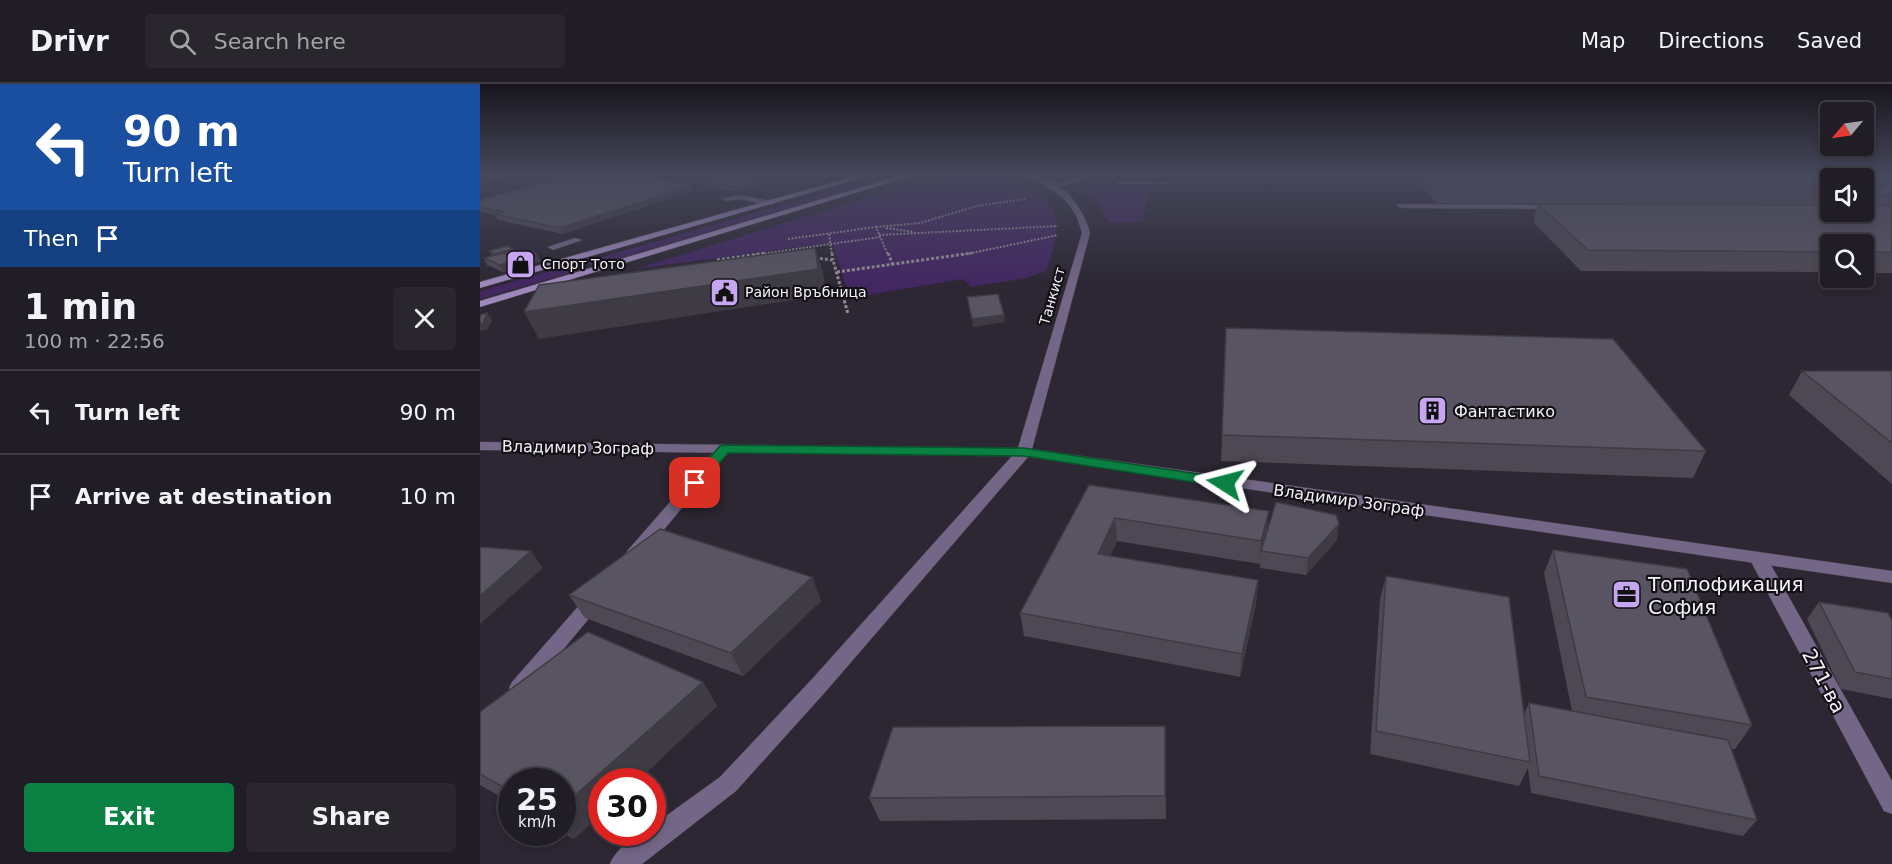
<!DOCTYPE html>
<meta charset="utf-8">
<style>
body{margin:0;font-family:"DejaVu Sans",sans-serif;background:#29262e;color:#f1f3f6;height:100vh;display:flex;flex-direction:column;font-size:22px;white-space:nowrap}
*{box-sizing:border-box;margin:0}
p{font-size:20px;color:#a2a2a7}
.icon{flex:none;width:33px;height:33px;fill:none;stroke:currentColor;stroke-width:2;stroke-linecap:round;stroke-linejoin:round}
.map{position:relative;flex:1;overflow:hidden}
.side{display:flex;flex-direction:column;background:#211d26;width:480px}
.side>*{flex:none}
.hud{background:#1a4fa0;color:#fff;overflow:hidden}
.needle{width:39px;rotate:241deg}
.buttons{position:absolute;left:1340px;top:18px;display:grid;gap:12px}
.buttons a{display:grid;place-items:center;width:54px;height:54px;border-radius:6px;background:#211d26;box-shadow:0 3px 9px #0003,0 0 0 2px #3e3b43;font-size:30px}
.speed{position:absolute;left:18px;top:684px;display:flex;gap:12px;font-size:30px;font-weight:700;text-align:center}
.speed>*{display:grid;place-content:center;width:78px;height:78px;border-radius:50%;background:#211d26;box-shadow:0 3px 9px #0003,0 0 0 2px #3e3b43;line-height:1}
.speed small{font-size:15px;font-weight:400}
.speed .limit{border:9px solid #d22;background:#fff;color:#111}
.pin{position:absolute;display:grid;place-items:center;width:51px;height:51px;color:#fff;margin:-26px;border-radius:12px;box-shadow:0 3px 9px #0006}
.me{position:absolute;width:66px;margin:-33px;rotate:279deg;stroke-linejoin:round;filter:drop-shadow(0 0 4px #0008)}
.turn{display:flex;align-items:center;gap:21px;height:126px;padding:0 24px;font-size:27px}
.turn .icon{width:78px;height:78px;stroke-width:2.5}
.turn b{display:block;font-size:42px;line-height:51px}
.then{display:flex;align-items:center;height:57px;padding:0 24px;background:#0003;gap:12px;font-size:22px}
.round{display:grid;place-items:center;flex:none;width:63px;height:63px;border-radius:6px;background:#29262e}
.head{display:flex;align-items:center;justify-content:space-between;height:102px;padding:0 24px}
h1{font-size:36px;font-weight:700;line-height:45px}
.button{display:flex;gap:12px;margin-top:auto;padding:12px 24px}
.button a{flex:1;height:69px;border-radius:6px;background:#0b8043;color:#fff;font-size:24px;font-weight:700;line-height:69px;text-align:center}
.button a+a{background:#29262e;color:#f1f3f6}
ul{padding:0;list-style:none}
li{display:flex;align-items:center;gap:18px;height:84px;padding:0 24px;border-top:2px solid #3e3b43}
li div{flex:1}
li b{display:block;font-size:22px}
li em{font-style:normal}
header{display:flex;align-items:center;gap:36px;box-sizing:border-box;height:84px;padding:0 30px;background:#211d26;border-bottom:2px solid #3e3b43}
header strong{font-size:28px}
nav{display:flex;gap:33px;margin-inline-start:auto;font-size:21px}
.search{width:420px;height:54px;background:#29262e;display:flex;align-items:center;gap:15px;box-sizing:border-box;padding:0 21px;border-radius:6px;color:#a2a2a7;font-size:22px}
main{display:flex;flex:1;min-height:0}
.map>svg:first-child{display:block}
.green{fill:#432761}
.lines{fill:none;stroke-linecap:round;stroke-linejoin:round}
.lane-casing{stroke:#48434f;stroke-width:1}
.street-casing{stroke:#48434f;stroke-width:1}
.secondary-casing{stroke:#48434f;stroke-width:1}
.path-far1{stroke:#918d97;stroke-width:2;stroke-dasharray:2 1.5;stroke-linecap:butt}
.path{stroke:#918d97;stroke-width:3;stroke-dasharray:3 2;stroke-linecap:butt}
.lane{fill:#746686;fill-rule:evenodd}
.street{fill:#746686;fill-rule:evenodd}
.secondary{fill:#9e88bb;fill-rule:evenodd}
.wall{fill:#4d4853}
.shaded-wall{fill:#3e3b44}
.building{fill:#595461;stroke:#3e3b44;stroke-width:1.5}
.route{fill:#0b8043;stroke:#07532c;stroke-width:1.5}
.labels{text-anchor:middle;stroke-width:4.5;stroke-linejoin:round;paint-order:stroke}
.far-poi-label{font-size:14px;fill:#f5f2fa;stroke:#131116;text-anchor:start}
.far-street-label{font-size:14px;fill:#f5f2fa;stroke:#131116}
.poi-label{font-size:16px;fill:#f5f2fa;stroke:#131116;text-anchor:start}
.street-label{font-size:16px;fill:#f5f2fa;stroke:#131116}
.near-poi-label{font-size:20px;fill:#f5f2fa;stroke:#131116;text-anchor:start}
.near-street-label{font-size:20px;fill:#f5f2fa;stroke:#131116}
</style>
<header>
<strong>Drivr</strong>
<div class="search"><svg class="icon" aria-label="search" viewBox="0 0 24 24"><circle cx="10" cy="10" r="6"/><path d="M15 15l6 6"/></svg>Search here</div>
<nav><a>Map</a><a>Directions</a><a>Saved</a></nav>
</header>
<main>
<section class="side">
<div class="hud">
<div class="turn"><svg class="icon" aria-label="left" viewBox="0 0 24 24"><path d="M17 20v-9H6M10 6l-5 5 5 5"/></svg><div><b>90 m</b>Turn left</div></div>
<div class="then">Then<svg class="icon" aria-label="arrive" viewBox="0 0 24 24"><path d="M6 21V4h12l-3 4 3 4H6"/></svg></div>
</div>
<div class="head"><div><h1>1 min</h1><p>100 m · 22:56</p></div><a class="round"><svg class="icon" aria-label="close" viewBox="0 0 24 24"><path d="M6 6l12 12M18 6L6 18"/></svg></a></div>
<ul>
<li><svg class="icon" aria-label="left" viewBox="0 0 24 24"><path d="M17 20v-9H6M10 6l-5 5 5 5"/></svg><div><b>Turn left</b></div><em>90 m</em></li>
<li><svg class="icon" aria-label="arrive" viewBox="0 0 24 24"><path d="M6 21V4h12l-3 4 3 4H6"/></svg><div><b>Arrive at destination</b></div><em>10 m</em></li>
</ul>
<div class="button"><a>Exit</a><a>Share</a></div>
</section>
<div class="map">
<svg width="1412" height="780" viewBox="0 0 1412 780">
<rect width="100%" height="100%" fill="#2c2733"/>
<path class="green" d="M409,90h16l-312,92 -8,-4z
M465,90c17,0 36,-2 52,0 7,2 15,6 22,9 46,17 42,49 27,88l-19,7 -56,9 -8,-8 -113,19 -18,-55 -197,26z
M637,90h33l-7,48h-35l-12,-21 -15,-10 -1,-4z
M84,183l9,5 -93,27v-8z"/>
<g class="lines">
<defs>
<path id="lane" d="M608,90h13l-46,14 -4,-2z
M1398,90l14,2v5l-14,-5z
M259,111l32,6 4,2 -4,2 -32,-6 -13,2 -4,-2z
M918,120l159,1 4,2 -4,2 -156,-1 -4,-2z
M95,154l7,2 -29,10 -5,-3z
M244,361l7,4 -2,3 -89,106h-12l-3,-4 3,-4 91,-104z
M1278,468l6,2 3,4 125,223v33l-8,-3 -135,-253 3,-4z
M115,508l6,2 3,5 -3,5 -75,90 -7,2 -7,-2 -3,-6 3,-6 77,-88z"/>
<path id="street" d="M545,90c32,0 58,30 65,59l-58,216 860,122v12l-864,-126 -201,233 -91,101 -94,73h-32c5,-14 27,-32 42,-32v-6l68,-49 93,-99 199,-222 -532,-6v-8l538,6 64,-215c-9,-37 -29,-41 -57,-59z"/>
<path id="secondary" d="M382,90h13l-395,114v-6z
M426,90h12l-438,133v-6z"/>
</defs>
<use href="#lane" class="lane-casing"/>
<use href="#street" class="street-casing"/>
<use href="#secondary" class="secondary-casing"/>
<path class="path-far1" d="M638,99h56
M396,143l44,-4 57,-17 48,-7
M406,144l28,4
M349,150l3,21
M399,151l179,-9
M308,155l88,-12 12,28
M274,171l126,-18
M482,171l96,-20"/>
<path class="path" d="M352,169l1,7
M408,169l5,12
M335,174l18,2 15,54
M237,176l48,-7
M357,188l135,-19"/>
<use href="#lane" class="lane"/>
<use href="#street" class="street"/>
<use href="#secondary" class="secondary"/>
</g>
<path class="wall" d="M934,90h408l8,4v34h33v-34h-17l2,-4h33l11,5v94h-29v-29h-33v28l-249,-1 -48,-49 5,-18 203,1 -306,-2z
M222,97h67l-32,11 -33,-6z
M212,101l2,5 -131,44 -65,-14 -3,-5 -15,-3v-12z
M33,165l3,6 -5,1 30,5 -38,11 -16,-7 -3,-7 8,-2 -3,-5z
M746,244l480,123 -13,27 -472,-17z
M1322,287h90v113l-103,-89z
M609,401l178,46 70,9 -31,35 -46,-7v-6v2l-143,-23 -7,15 148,24 -2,24 -16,73 -216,-41 -4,-23z
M1073,466l199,175 -17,24h-4l26,71 -14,16 -212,-43 -3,-25 -9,18 -149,-32 10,-155 6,-23 138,138 5,-11 43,8 -28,-138z
M332,493l9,24 -78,75 -158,-58 -16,-23z
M1339,518l73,18v79l-51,-10 -34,-70z
M223,598l14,24 -81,76h-34v31l-28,26 -12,-7v-50h-50v21l-32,-18v-73z
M686,666v69l-286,2 -11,-23z"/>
<path class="shaded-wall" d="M0,90h38l-38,10z
M288,92l1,5 -32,11 -2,-5z
M212,101l2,5 -131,44 -3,-6z
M335,164l8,24 3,23 -287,44 -15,-27z
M33,165l3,6 -18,5 -4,-6z
M57,170l4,7 -38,11 -4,-7z
M7,229l5,7 -5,10 -7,1v-7z
M524,231l1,7 -32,5 -1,-8z
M789,427l-2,23 -6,17 -1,13 1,-23z
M635,434l2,23 -17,36 -2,-23z
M859,440l-2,16 -31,35 2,-17z
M51,467l12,17 -63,56v-28z
M332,493l9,24 -78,75 -12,-23z
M778,496l-2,24 -16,73 2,-23z
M223,598l14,24 -81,76h-34v31l-28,26 -12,-13v-19z
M685,642l1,24v69l-1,-23z"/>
<path class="building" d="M92,90h60l60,11 -132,43 -65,-14 9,-2 -24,-5v-7z
M243,90h37l8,2 -33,11 -33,-6z
M950,90h392l9,4 -1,10 -391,-2z
M1376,90h25l11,5v16h-29v-8h22z
M1058,120l292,1v7h33v-7l29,1v46h-29v-8h-33v8l-242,-2z
M27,162l6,3 -19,5 -5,-3z
M335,164l3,21 -294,43 15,-27z
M51,167l6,3 -38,11 -15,-7 19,-5 9,4z
M518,210l6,21 -32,4 -5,-22z
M7,229l-4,10 -3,1v-9z
M746,244l387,11 93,112 -484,-16z
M1322,287h90v72z
M609,401l180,26 -8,30 -146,-23 -17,36 160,26 -16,74 -222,-41z
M796,418l60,13 3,9 -31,34 -47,-7z
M180,445l152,48 -81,76 -162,-58z
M0,463l51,4 -51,45z
M1073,466l134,19 65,156 -166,-28z
M906,492l123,21 21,165 -154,-31z
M1339,518l69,11 4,7v59l-37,-7z
M108,548l115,50 -141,125v-25h-50v10l-32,-18v-62z
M1049,619l199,37 29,80 -218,-44z
M685,642v70l-296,2 24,-71z"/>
<linearGradient id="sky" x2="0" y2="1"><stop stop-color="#18151c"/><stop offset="0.45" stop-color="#45475b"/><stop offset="1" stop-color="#45475b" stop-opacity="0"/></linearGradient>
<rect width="1412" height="200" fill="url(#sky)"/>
<path class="route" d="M244,361l300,3 201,30 7,5 -7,4 -201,-31 -296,-3 -28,33h-10l-2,-3 2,-3 30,-34z"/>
<defs>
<symbol id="shop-square" viewBox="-11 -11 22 22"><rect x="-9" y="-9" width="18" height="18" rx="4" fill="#c6a6f0" stroke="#131116"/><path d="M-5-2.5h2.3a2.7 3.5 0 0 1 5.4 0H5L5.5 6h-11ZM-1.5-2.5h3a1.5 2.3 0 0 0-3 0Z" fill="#111"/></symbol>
<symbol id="civic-square" viewBox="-11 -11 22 22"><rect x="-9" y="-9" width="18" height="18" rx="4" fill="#c6a6f0" stroke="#131116"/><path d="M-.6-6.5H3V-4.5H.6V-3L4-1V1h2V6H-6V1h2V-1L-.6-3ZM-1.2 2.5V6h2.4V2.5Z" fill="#111"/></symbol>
<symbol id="building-square" viewBox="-11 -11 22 22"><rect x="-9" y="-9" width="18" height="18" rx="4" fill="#c6a6f0" stroke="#131116"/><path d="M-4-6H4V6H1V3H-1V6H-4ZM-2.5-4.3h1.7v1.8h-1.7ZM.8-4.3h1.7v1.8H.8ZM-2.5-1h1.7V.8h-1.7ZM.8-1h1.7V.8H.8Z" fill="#111"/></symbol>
<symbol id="office-square" viewBox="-11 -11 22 22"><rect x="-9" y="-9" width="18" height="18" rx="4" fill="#c6a6f0" stroke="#131116"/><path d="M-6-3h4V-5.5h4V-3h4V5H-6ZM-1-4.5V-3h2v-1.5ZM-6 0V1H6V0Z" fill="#111"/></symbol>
</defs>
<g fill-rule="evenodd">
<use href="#shop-square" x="24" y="164" width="33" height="33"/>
<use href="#civic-square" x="228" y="192" width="33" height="33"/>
<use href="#building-square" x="936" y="310" width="33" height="33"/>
<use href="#office-square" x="1130" y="494" width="33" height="33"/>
</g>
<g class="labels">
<g class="far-poi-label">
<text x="62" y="185">Спорт Тото</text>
<text x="265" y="213">Район Връбница</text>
</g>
<g class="far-street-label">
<text transform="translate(572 212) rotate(-74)" y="5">Танкист</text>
</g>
<g class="poi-label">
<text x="974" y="333">Фантастико</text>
</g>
<g class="street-label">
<text transform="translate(98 363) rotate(1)" y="6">Владимир Зограф</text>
<text transform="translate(869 416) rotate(8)" y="6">Владимир Зограф</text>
</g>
<g class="near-poi-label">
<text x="1168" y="507">Топлофикация<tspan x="1168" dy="23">София</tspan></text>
</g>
<g class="near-street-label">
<text transform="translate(1344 597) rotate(62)" y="7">271-ва</text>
</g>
</g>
</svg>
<div class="buttons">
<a><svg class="needle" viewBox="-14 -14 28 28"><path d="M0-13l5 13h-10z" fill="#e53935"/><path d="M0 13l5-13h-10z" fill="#a2a2a7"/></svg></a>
<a><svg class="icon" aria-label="sound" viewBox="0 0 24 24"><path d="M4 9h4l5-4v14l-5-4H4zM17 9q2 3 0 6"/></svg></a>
<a><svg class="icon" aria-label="search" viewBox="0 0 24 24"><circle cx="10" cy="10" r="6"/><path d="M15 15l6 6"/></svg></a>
</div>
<div class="speed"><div>25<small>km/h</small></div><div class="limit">30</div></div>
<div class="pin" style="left:215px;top:399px;background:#d93025"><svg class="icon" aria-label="arrive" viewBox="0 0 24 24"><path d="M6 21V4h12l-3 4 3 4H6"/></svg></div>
<svg class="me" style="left:745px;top:399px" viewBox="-20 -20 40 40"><path d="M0-17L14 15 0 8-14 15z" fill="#0b8043" stroke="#fff" stroke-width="4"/></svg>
</div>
</main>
